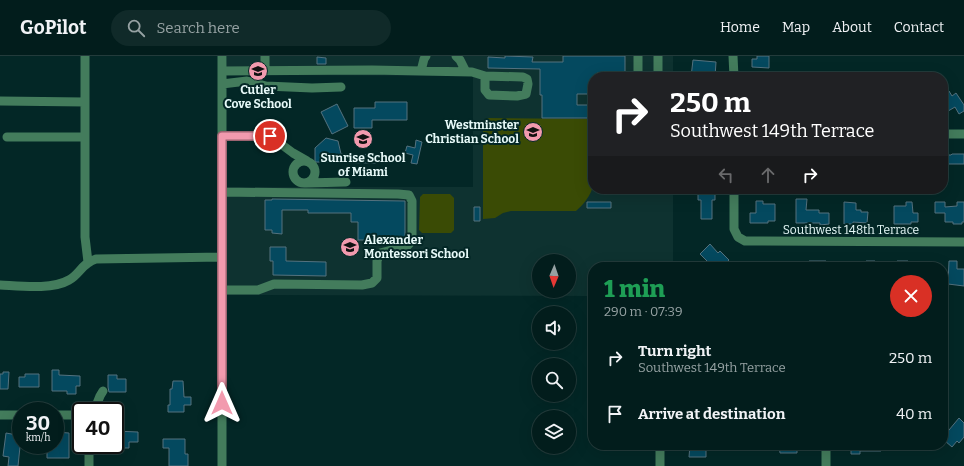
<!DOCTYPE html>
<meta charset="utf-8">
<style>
body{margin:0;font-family:Bitter,serif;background:#102a29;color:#f1f3f6;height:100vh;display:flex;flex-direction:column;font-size:15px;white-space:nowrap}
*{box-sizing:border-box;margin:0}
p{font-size:13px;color:#96a2a3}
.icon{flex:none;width:22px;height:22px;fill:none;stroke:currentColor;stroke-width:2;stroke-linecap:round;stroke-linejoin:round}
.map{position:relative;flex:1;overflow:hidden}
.panel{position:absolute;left:588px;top:206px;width:360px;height:188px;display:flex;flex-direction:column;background:#021d1c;border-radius:16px;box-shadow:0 4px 16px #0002,0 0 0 1px #233b3b}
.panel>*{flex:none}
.guide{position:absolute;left:588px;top:16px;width:360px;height:122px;border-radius:16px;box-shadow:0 4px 16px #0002,0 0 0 1px #233b3b;background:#202124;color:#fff;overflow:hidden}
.needle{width:26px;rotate:182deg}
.controls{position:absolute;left:532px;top:198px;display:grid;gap:8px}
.controls a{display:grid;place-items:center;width:44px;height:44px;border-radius:50%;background:#021d1c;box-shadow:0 4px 16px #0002,0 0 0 1px #233b3b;font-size:20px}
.speed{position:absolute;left:12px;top:346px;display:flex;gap:8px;font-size:20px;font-weight:700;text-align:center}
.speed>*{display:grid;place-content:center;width:52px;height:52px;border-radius:50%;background:#021d1c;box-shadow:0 4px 16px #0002,0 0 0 1px #233b3b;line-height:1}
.speed small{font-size:10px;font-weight:400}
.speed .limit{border:2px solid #111;border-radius:6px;background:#fff;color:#111}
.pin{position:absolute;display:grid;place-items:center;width:34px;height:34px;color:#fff;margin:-17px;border:2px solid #fff;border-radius:50%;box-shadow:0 1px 4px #0007}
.me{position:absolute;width:44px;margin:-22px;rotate:0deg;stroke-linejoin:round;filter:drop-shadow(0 0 3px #0008)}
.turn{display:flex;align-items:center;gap:14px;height:84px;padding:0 16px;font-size:18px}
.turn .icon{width:52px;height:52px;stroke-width:2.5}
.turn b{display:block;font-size:28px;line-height:34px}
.lanes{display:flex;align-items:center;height:38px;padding:0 16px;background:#0003;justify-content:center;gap:20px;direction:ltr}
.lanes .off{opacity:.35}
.round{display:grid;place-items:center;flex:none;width:42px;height:42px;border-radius:21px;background:#102a29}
.headline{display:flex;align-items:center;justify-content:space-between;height:68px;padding:0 16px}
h1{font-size:24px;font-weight:800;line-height:30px;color:#1e9e55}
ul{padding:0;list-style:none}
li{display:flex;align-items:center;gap:12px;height:56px;padding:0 16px}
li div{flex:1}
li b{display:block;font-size:15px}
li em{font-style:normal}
header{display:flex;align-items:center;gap:24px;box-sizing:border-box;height:56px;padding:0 20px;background:#021d1c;border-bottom:1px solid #233b3b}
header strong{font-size:19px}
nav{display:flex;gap:22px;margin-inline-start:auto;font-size:14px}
.search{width:280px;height:36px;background:#102a29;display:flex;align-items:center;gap:10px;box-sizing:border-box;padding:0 14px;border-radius:22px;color:#96a2a3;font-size:15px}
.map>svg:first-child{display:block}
.built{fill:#0e3230;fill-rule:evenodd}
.green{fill:#3a4b05}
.building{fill:#04495f;stroke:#54727f}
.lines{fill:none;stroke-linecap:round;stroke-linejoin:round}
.minor{stroke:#437c5c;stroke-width:9}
.route-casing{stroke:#9d6471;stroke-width:10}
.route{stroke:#f29aae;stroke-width:7}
.labels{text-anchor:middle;stroke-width:4;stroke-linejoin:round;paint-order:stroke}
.poi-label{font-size:12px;font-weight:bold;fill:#e6f9f8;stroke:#032726}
.street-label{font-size:12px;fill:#e6f9f8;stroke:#032726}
</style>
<header>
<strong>GoPilot</strong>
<div class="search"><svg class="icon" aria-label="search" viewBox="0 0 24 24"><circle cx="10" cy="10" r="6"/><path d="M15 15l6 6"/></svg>Search here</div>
<nav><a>Home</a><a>Map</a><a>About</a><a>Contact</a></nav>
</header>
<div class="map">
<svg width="964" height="410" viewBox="0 0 964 410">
<rect width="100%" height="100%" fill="#032726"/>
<path class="built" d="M227,0h446v21h-80v112h80v78h-80v29l-366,-1v-108h246v-111l-247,-1zM539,205h30v30h-30z"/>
<path class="green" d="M486,62l107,1v67c-2,9 -9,18 -17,25h-65l-8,2 -8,5 -12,1v-97z
M423,138h27l4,4v32l-3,3h-29l-3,-3 1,-33z"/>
<path class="building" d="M505,0l28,1 -1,5h31v-6h62v17h-28v4h-4v17h-16v11h16v13h-51v-23h-2v-26l-52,-1v-11l17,1z
M757,0h12v12l-17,-1v-8h5z
M317,1l9,1v6h-9z
M693,4l23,2 -1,15h-24z
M949,35l3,5 4,-3 8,12v6l-5,3 -4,-7 -12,7v-19z
M375,46h32v18h-35v8h-18v-20h21z
M337,48l11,22 -16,8 -11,-22z
M326,82l12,3 3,13 35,1v8l-61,-1v-14z
M416,84l6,2 -5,22 -6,-1 2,-8 -8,-2 2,-7 8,2z
M952,98h12v10h-21v-9h8z
M715,137v7h-3v19h-11v-19h-3v-6z
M272,143l133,2v39h-47v-18h-7v-9h-43v-3h-26v24l-10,-1v-3h-7v-30h7z
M796,143h11l-1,11h13v3h10v11l-9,1v-2h-24z
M756,145h7v3h12v17h-7v2h-18v-10h6z
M587,146h24v6h-24z
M844,146l12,1v7h5v2h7l-1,11 -14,-1v2h-9z
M906,146h6l1,11h5v9h-7v2h-17v-18h12z
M935,146h10v5l12,-1v-4h7v20h-2v2h-9v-2h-8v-9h-10z
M474,151h6v14h-6z
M710,188l8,9 2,-2 9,9 -7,7h-21l6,-6 -7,-7z
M270,191h16v14l40,1v14l-53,-1v-14h-3z
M809,205h17v6h-17z
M866,205h9v6h-9z
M897,205h11v6h-11z
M949,205h8v8h7v17l-16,-2z
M52,314h7v5l21,1v10h-4v8h-9v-3h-15z
M3,316h6l-1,17h-8v-15h3z
M25,318h14v13h-20v-10h6z
M108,319h9v4h9v13h-17l-1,-5z
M173,325h10l1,16h7v8h-7v7h-16v-7h2v-16h2z
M959,362l5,5v14l-5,6 -2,-2 -5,6 -7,-6 2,-2 -3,-3z
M115,375l23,1v10h-9v6h-14z
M55,376l14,1v25h-22v-9h7v-4h1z
M6,377l11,2v2h4l-3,29h-10l1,-9 -6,-1z
M163,383h22v15h3v12h-19v-18h-6z
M690,389h16v12h-17z
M779,389h18v8h-17z
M851,389h30v6h-21v3h-9z"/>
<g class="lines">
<path class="minor" d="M85,0v181l3,25
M265,0v15
M456,0l4,4 6,12
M638,0v21
M733,0l1,21
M222,15l150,-1 100,2 13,4 38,1 4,2 1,5 -2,10 -9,2 -28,-1 -4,-5v-14
M421,15l3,-12 2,-3
M658,21v-21
M222,28l25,-3 19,5 46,2 29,-1
M0,45l85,1
M943,78h21
M222,80h48l23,17 14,8
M7,81h78
M293 116a11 11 0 1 1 22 0a11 11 0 1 1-22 0Z
M306,127l40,-1
M734,133v40l4,8 7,4 219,1
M0,229c20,1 52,5 69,-5 11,-6 12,-16 27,-21l126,-2
M222,234h36l16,-6 88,1 10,-2 5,-5v-17l3,-8 27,-7 3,-3 2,-7v-35l-3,-6 -11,-1 -176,-2
M94,355l6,-15 3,-5
M0,359h21
M55,359h18l8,2
M89,389v21
M222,410v-410
M660,410v-21
M826,410v-21"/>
</g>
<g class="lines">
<defs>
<path id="route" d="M222,347v-267h48"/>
</defs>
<use href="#route" class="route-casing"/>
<use href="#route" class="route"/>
</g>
<defs>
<symbol id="school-disc" viewBox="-11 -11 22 22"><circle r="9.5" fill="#f29aae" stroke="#032726"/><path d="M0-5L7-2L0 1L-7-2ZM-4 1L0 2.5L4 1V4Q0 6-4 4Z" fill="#111"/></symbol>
</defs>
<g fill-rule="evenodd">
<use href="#school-disc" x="247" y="4" width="22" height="22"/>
<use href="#school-disc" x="522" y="65" width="22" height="22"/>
<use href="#school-disc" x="352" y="72" width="22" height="22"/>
<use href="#school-disc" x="339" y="180" width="22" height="22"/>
</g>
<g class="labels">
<g class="poi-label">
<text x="258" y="38">Cutler<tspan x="258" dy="14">Cove School</tspan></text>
<text x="519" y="73" text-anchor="end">Westminster<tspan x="519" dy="14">Christian School</tspan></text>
<text x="363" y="106">Sunrise School<tspan x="363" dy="14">of Miami</tspan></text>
<text x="364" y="188" text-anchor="start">Alexander<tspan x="364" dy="14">Montessori School</tspan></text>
</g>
<g class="street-label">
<text x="851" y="178">Southwest 148th Terrace</text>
</g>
</g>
</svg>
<div class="controls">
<a><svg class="needle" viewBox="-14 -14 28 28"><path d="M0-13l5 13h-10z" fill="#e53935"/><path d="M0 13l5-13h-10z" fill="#96a2a3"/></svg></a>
<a><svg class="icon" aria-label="sound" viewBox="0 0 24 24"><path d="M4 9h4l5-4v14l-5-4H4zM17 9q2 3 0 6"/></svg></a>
<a><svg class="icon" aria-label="search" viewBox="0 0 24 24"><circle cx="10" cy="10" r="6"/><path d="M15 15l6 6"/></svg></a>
<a><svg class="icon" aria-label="layers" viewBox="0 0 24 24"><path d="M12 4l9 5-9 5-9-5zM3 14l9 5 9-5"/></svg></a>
</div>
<div class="speed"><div>30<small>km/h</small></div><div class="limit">40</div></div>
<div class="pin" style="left:270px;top:80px;background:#d93025"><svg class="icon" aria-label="arrive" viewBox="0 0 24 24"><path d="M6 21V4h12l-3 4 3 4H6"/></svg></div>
<svg class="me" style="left:222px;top:347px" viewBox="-20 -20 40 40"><path d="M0-17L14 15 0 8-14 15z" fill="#f29aae" stroke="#fff" stroke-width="4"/></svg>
<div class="guide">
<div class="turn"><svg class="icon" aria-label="right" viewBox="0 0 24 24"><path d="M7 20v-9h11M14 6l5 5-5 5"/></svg><div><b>250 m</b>Southwest 149th Terrace</div></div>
<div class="lanes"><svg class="icon off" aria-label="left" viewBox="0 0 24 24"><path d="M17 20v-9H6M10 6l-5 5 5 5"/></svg><svg class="icon off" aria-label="ahead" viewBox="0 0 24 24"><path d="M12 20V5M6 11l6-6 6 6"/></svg><svg class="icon" aria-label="right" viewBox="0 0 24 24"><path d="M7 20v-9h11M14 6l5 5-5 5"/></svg></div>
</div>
<section class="panel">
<div class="headline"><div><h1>1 min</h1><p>290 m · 07:39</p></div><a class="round" style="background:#d93025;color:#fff"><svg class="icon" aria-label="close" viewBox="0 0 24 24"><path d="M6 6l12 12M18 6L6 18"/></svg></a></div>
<ul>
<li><svg class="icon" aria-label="right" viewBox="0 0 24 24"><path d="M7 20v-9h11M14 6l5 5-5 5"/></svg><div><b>Turn right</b><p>Southwest 149th Terrace</p></div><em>250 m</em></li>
<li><svg class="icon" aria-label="arrive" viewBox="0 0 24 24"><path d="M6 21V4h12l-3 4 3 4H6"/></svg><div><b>Arrive at destination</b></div><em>40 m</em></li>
</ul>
</section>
</div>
